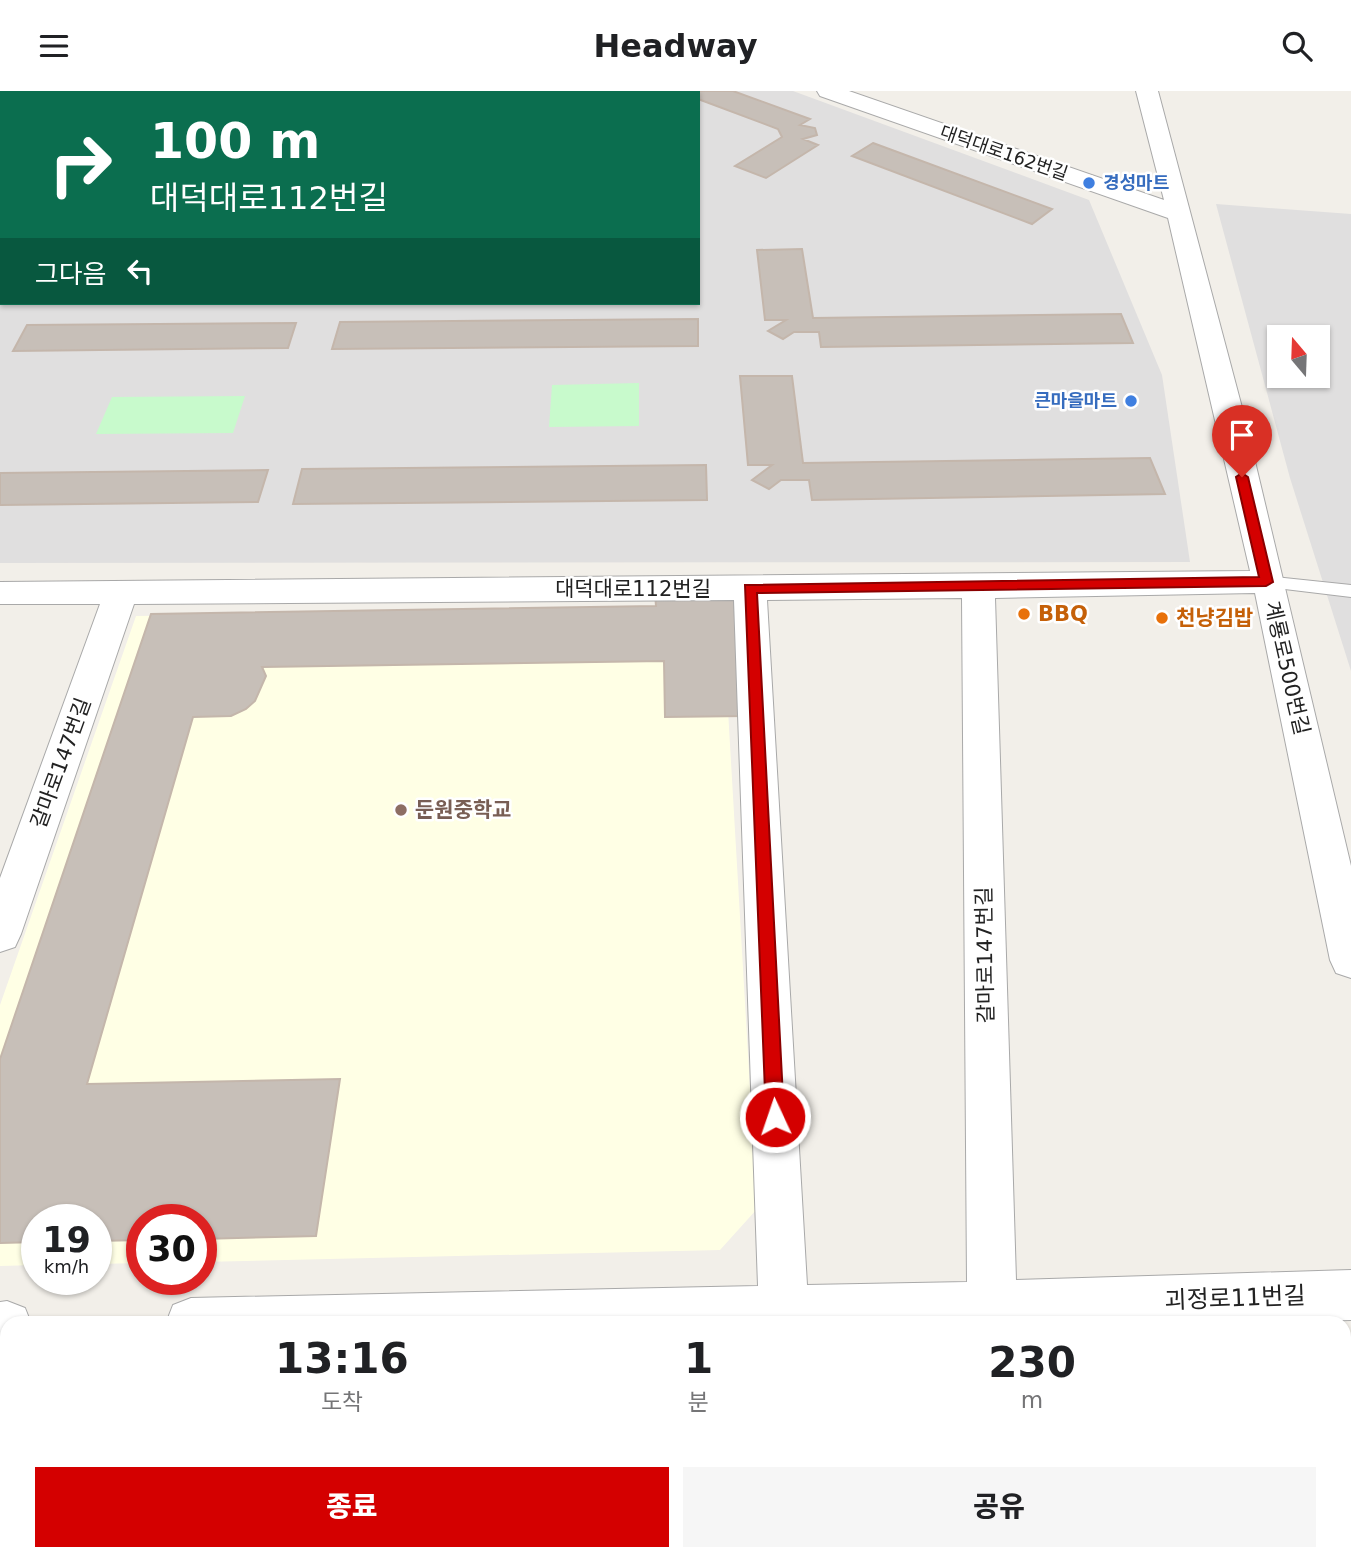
<!DOCTYPE html>
<html lang="ko">
<meta charset="utf-8">
<style>
body{margin:0;font-family:"DejaVu Sans","Noto Sans KR",sans-serif;background:#f6f6f6;color:#202124;height:100vh;display:flex;flex-direction:column;font-size:26px;white-space:nowrap}
*{box-sizing:border-box;margin:0}
p{font-size:23px;color:#757577}
.icon{flex:none;width:38px;height:38px;fill:none;stroke:currentColor;stroke-width:2;stroke-linecap:round;stroke-linejoin:round}
.map{position:relative;flex:1;overflow:hidden}
.panel{position:absolute;left:0px;top:1225px;width:1351px;height:245px;display:flex;flex-direction:column;background:#fff;border-radius:21px 21px 0 0;box-shadow:0 2px 5px #0004}
.panel>*{flex:none}
.top-card{position:absolute;left:0px;top:0px;width:700px;height:214px;box-shadow:0 2px 5px #0004;background:#0b6e4f;color:#fff;overflow:hidden}
.needle{width:46px;rotate:341deg}
.fabs{position:absolute;left:1267px;top:234px;display:grid;gap:14px}
.fabs a{display:grid;place-items:center;width:63px;height:63px;border-radius:0px;background:#fff;box-shadow:0 2px 5px #0004;font-size:35px}
.speed{position:absolute;left:21px;top:1113px;display:flex;gap:14px;font-size:35px;font-weight:700;text-align:center}
.speed>*{display:grid;place-content:center;width:91px;height:91px;border-radius:50%;background:#fff;box-shadow:0 2px 5px #0004;line-height:1}
.speed small{font-size:18px;font-weight:400}
.speed .limit{border:10px solid #d22;background:#fff;color:#111}
.pin{position:absolute;display:grid;place-items:center;width:60px;height:60px;color:#fff;margin:-72px -30px;border-radius:50% 50% 50% 0;rotate:-45deg;box-shadow:0 0 7px #0007}
.pin .icon{rotate:45deg}
.me{position:absolute;width:77px;margin:-38px;rotate:357deg;stroke-linejoin:round;filter:drop-shadow(0 0 5px #0008)}
.turn{display:flex;align-items:center;gap:24px;height:147px;padding:0 35px;font-size:32px}
.turn .icon{width:91px;height:91px;stroke-width:2.5}
.turn b{display:block;font-size:49px;line-height:60px}
.then{display:flex;align-items:center;height:66px;padding:0 35px;background:#0003;gap:14px;font-size:26px}
.eta{display:flex;justify-content:space-evenly;align-items:center;height:119px;text-align:center}
.eta b{font-size:42px;font-weight:800;line-height:49px}
.action{display:flex;gap:14px;margin-top:auto;padding:14px 35px}
.action a{flex:1;height:80px;border-radius:0px;background:#d40000;color:#fff;font-size:28px;font-weight:800;line-height:80px;text-align:center}
.action a+a{background:#f6f6f6;color:#202124}
header{display:flex;justify-content:space-between;align-items:center;height:91px;padding:0 35px;background:#fff;font-size:32px;font-weight:800}
.map>svg:first-child{display:block}
.residential{fill:#e0dfdf;fill-rule:evenodd}
.education{fill:#ffffe5}
.park{fill:#c8facc}
.building{fill:#c7bfb8;stroke:#c4b6ab;stroke-width:2}
.lines{fill:none;stroke-linecap:round;stroke-linejoin:round}
.lane-casing{stroke:#a9a9a9;stroke-width:2}
.street-casing{stroke:#a9a9a9;stroke-width:2}
.lane{fill:#fff;fill-rule:evenodd}
.street{fill:#fff;fill-rule:evenodd}
.route{fill:#d40000;stroke:#8a0000;stroke-width:2}
.shop-dot{fill:#3f7fe0;stroke:#fff;stroke-width:2.5}
.food-dot{fill:#e8710a;stroke:#fff;stroke-width:2.5}
.education-dot{fill:#8d6e63;stroke:#fff;stroke-width:2.5}
.labels{text-anchor:middle;stroke-width:5;stroke-linejoin:round;paint-order:stroke}
.far-street-label{font-size:18px;fill:#222;stroke:#fff}
.far-shop-label{font-size:18px;font-weight:bold;fill:#366cbe;stroke:#fff;text-anchor:start}
.street-label{font-size:21px;fill:#222;stroke:#fff}
.food-label{font-size:21px;font-weight:bold;fill:#c56008;stroke:#fff;text-anchor:start}
.education-label{font-size:21px;font-weight:bold;fill:#785e54;stroke:#fff;text-anchor:start}
.near-street-label{font-size:24px;fill:#222;stroke:#fff}
</style>
<header><svg class="icon" aria-label="menu" viewBox="0 0 24 24"><path d="M4 6h16M4 12h16M4 18h16"/></svg>Headway<svg class="icon" aria-label="search" viewBox="0 0 24 24"><circle cx="10" cy="10" r="6"/><path d="M15 15l6 6"/></svg></header>
<div class="map">
<svg width="1351" height="1470" viewBox="0 0 1351 1470">
<rect width="100%" height="100%" fill="#f2efe9"/>
<path class="residential" d="M0,0h793l296,109 73,175 28,187 -1190,1zM2,2h696v210h-696z
M1216,113l135,10v457l-61,-193zM1279,247h39v38h-39z"/>
<path class="education" d="M722,516l35,602 -37,41 -519,12v-42h-59v43l-46,1v-44h-59v45l-37,1v-261l136,-389z"/>
<path class="park" d="M639,292v43l-90,1 3,-42z
M245,305l-12,37 -137,1 16,-37z"/>
<path class="building" d="M678,0h55l77,28 -10,6 15,3 2,7 -14,4 15,6 -52,33 -31,-12 47,-29 -4,-8 -80,-30v-6z
M873,52l179,66 -20,15 -180,-68z
M802,158l11,69 308,-4 12,29 -312,4 -2,-15h-25l-11,7 -15,-8 18,-11h-21l-8,-70z
M698,228v27l-366,3 8,-27z
M296,232l-8,25 -275,3 14,-26z
M740,285h52l11,87 347,-5 15,36 -353,6 -3,-20h-28l-12,9 -17,-9 20,-15h-24z
M706,374l1,35 -414,4 9,-35z
M268,379l-10,32 -258,3v-32z
M737,501l8,124 -80,1 -1,-56 -402,6 4,9 -11,25 -9,8 -15,7 -38,1 -106,367 253,-5 -24,157 -115,3v-19h-59v20l-46,1v-21h-59v22l-37,1v-184l151,-445 505,-8 -1,-13z"/>
<g class="lines">
<defs>
<path id="lane" d="M1266,485l85,9v12l-91,-11 -3,-4 3,-4z"/>
<path id="street" d="M817,0h32l315,109 -28,-109h22l86,324 107,451v112l-15,-5 -6,-13 -75,-367 -260,5 21,682 335,-10v50l-105,3h-1080l7,-18 18,-7 567,-12 -24,-686 -600,4 -113,330 -6,13 -15,5v-74l100,-274h-100v-22l1250,-11 -82,-353 -348,-122zM962,507l5,684 -160,3 -40,-685z
M7,1210l18,7 6,15h-24v28l-7,1v-50z
M31,1463h56l-1,7h-56z
M336,1463h56l-1,7h-56z
M656,1463h56v7h-56z
M969,1463h56v7h-56z"/>
</defs>
<use href="#lane" class="lane-casing"/>
<use href="#street" class="street-casing"/>
<use href="#lane" class="lane"/>
<use href="#street" class="street"/>
</g>
<path class="route" d="M1242,382l6,4 25,105 -7,4 -509,7 27,524 -2,6 -7,2 -7,-2 -2,-6 -21,-532 514,-8 -23,-100z"/>
<g class="shop-dot">
<circle cx="1089" cy="92" r="7"/>
<circle cx="1131" cy="310" r="7"/>
</g>
<g class="food-dot">
<circle cx="1024" cy="523" r="7"/>
<circle cx="1162" cy="527" r="7"/>
</g>
<circle class="education-dot" cx="401" cy="719" r="7"/>
<g class="labels">
<g class="far-street-label">
<text transform="translate(1004 62) rotate(19)" y="6">대덕대로162번길</text>
</g>
<g class="far-shop-label">
<text x="1103" y="98">경성마트</text>
<text x="1117" y="316" text-anchor="end">큰마을마트</text>
</g>
<g class="street-label">
<text x="633" y="505">대덕대로112번길</text>
<text transform="translate(1287 577) rotate(77)" y="7">계룡로500번길</text>
<text transform="translate(61 672) rotate(-70)" y="7">갈마로147번길</text>
<text transform="translate(985 864) rotate(-91)" y="7">갈마로147번길</text>
</g>
<g class="food-label">
<text x="1038" y="530">BBQ</text>
<text x="1176" y="534">천냥김밥</text>
</g>
<g class="education-label">
<text x="415" y="726">둔원중학교</text>
</g>
<g class="near-street-label">
<text transform="translate(1235 1207) rotate(-2)" y="8">괴정로11번길</text>
</g>
</g>
</svg>
<div class="fabs">
<a><svg class="needle" viewBox="-14 -14 28 28"><path d="M0-13l5 13h-10z" fill="#e53935"/><path d="M0 13l5-13h-10z" fill="#757577"/></svg></a>
</div>
<div class="speed"><div>19<small>km/h</small></div><div class="limit">30</div></div>
<div class="pin" style="left:1242px;top:386px;background:#d93025"><svg class="icon" aria-label="arrive" viewBox="0 0 24 24"><path d="M6 21V4h12l-3 4 3 4H6"/></svg></div>
<svg class="me" style="left:775px;top:1026px" viewBox="-20 -20 40 40"><circle r="17" fill="#d40000" stroke="#fff" stroke-width="3"/><path d="M0-11L8 9 0 5-8 9z" fill="#fff"/></svg>
<div class="top-card">
<div class="turn"><svg class="icon" aria-label="right" viewBox="0 0 24 24"><path d="M7 20v-9h11M14 6l5 5-5 5"/></svg><div><b>100 m</b>대덕대로112번길</div></div>
<div class="then">그다음<svg class="icon" aria-label="left" viewBox="0 0 24 24"><path d="M17 20v-9H6M10 6l-5 5 5 5"/></svg></div>
</div>
<section class="panel">
<div class="eta">
<div><b>13:16</b><p>도착</p></div>
<div><b>1</b><p>분</p></div>
<div><b>230</b><p>m</p></div>
</div>
<div class="action"><a>종료</a><a>공유</a></div>
</section>
</div>
